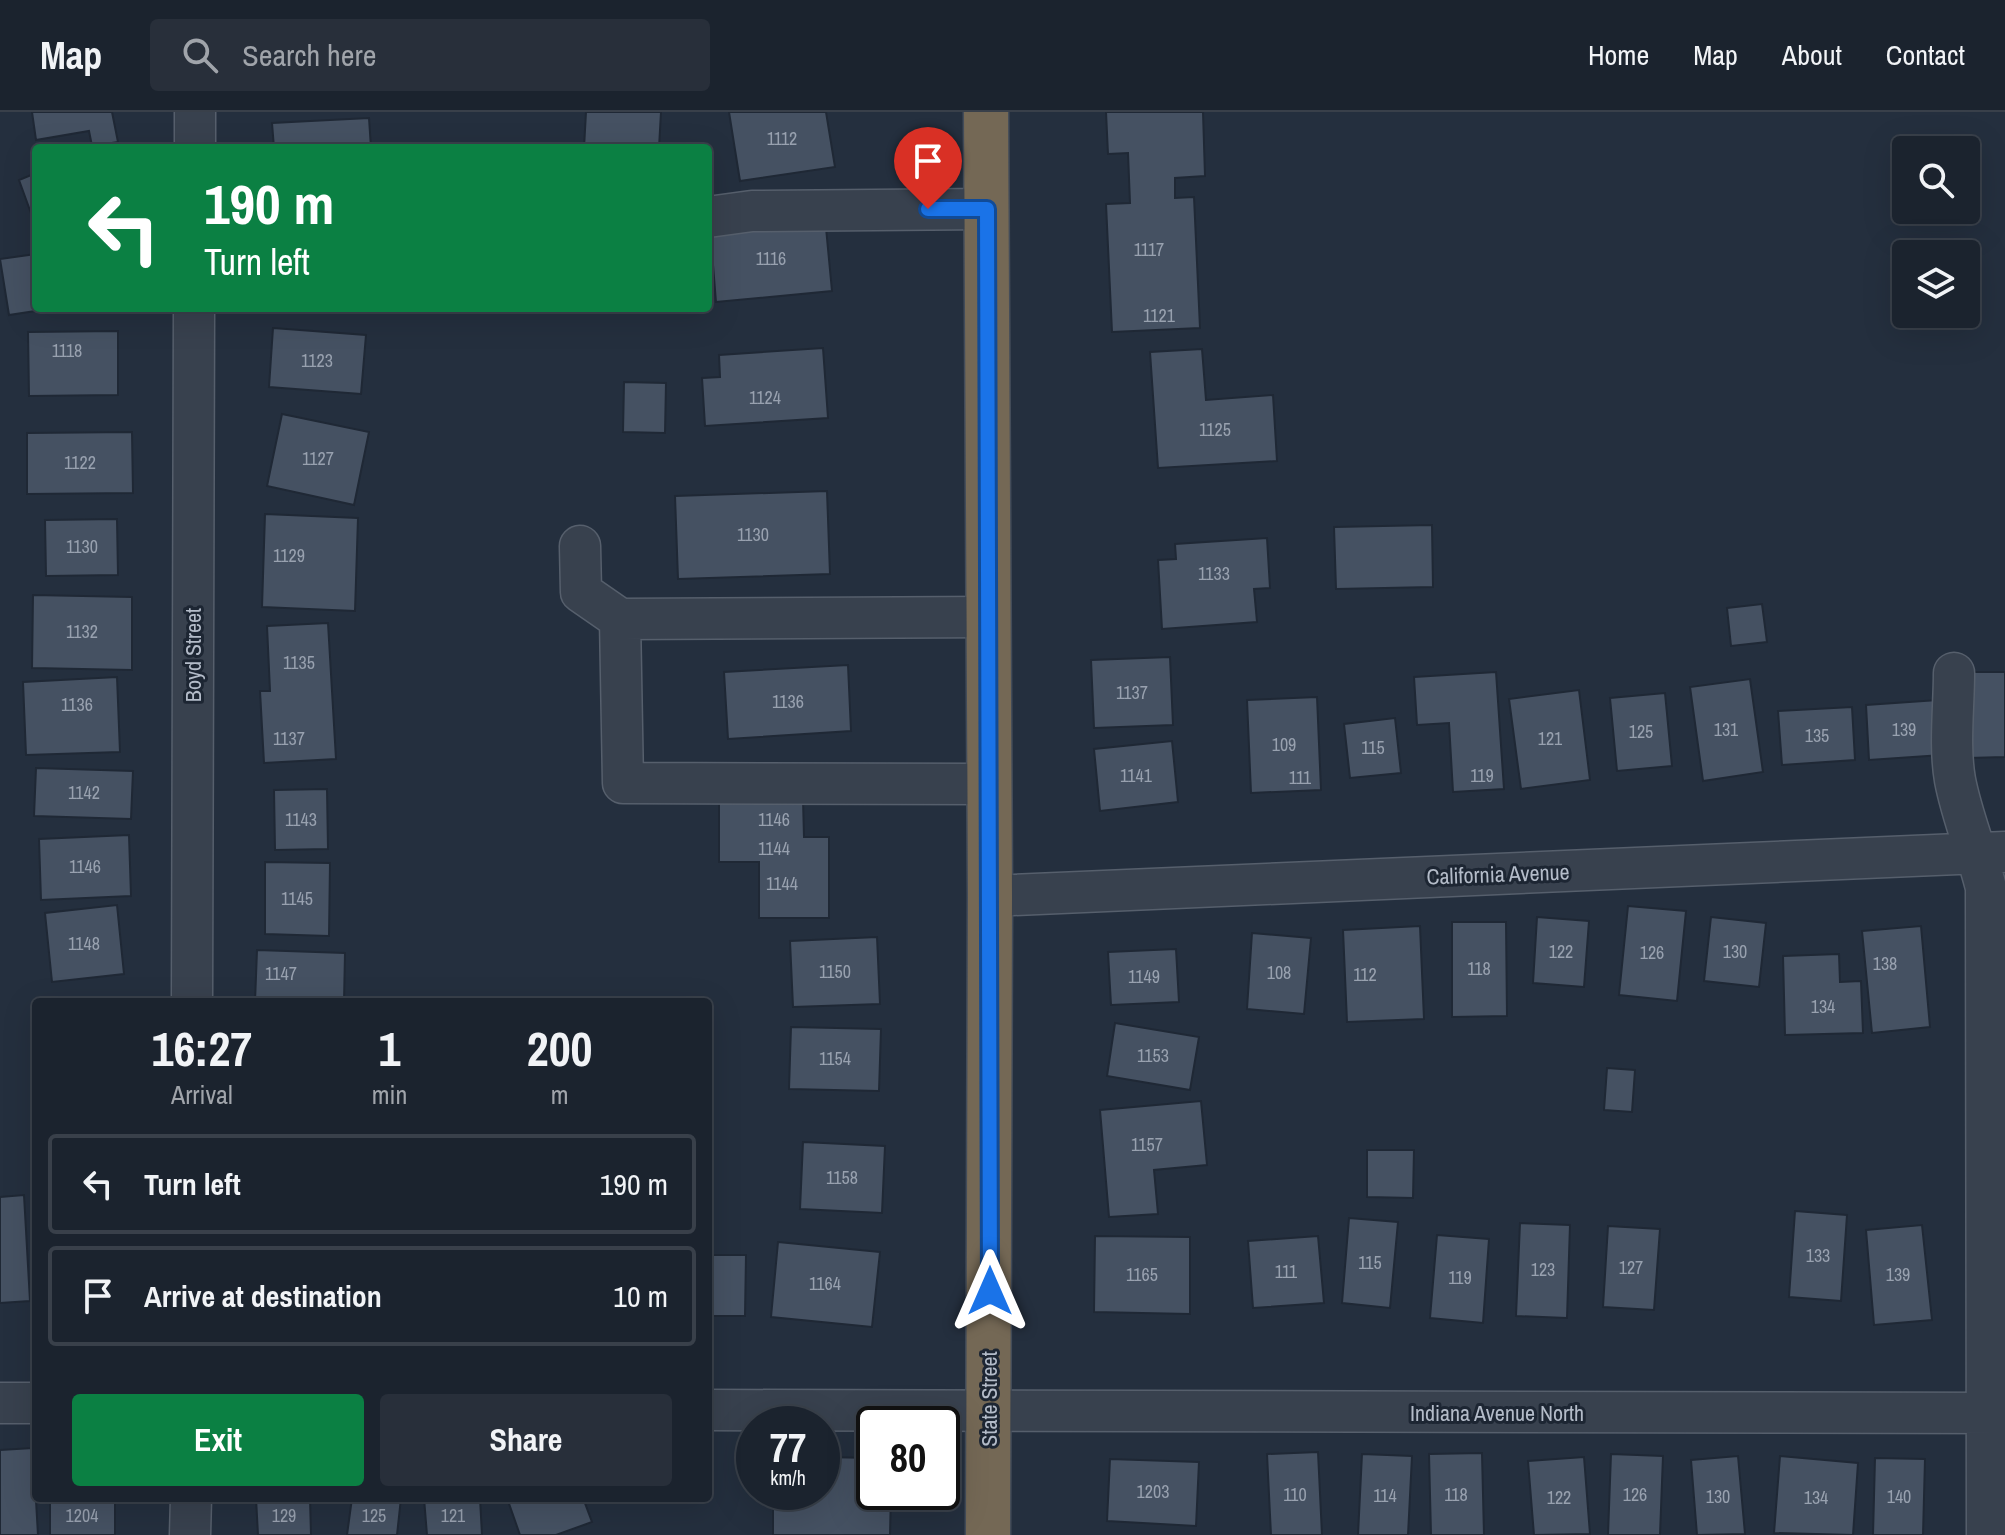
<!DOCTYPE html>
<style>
body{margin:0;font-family:"Archivo Narrow",sans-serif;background:#282f3a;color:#f1f3f6;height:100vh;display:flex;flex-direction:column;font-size:30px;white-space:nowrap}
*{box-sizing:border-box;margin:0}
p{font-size:26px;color:#a0a4aa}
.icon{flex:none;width:44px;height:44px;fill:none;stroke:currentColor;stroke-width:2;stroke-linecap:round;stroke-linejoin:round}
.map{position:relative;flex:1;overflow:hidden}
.drawer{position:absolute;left:32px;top:886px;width:680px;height:504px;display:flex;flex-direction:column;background:#1b232e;border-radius:8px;box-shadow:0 8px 32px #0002,0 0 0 2px #39404a}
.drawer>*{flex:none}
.guide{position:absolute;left:32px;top:32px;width:680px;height:168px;border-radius:8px;box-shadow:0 8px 32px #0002,0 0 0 2px #39404a;background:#0b8043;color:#fff;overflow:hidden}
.fabs{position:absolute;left:1892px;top:24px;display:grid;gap:16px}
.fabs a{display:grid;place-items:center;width:88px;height:88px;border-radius:8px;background:#1b232e;box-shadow:0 8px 32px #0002,0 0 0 2px #39404a;font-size:40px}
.speed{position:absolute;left:736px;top:1294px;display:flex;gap:16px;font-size:40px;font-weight:700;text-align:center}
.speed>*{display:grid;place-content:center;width:104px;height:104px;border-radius:50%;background:#1b232e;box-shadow:0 8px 32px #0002,0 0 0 2px #39404a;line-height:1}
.speed small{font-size:20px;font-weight:400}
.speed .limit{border:4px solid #111;border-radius:12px;background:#fff;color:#111}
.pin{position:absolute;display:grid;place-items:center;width:68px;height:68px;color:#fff;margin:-82px -34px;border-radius:50% 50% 50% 0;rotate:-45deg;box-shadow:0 0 8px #0007}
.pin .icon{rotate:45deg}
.me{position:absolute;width:88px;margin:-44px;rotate:0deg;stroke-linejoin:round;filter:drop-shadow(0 0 6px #0008)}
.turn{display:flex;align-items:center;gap:28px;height:168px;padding:0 40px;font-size:36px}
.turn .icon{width:104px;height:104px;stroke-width:2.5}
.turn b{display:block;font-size:56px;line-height:68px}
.eta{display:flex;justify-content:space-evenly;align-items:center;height:136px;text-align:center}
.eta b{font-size:48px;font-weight:800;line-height:56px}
.button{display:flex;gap:16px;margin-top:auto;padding:16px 40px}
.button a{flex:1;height:92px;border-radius:8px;background:#0b8043;color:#fff;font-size:32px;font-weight:800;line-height:92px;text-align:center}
.button a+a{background:#282f3a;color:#f1f3f6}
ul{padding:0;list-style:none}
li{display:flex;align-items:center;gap:24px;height:100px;margin:0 16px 12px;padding:0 24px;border:4px solid #39404a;border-radius:8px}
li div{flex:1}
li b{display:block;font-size:30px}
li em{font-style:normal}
header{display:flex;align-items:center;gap:48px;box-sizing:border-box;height:112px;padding:0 40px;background:#1b232e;border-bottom:2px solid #39404a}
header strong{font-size:38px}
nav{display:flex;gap:44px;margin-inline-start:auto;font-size:28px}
.search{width:560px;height:72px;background:#282f3a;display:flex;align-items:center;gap:20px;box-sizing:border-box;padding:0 28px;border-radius:8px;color:#a0a4aa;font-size:30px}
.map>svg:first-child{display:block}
.building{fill:#455162;stroke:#1f2835;stroke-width:2}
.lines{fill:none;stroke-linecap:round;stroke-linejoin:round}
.minor-casing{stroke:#565f6c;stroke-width:43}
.highway-casing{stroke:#434c59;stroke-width:47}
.minor{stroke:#38414e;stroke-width:40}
.highway{stroke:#746855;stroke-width:44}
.route-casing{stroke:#114b97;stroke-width:20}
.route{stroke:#1a73e8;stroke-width:14}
.labels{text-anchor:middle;stroke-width:6;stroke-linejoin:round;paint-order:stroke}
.number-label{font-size:18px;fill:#98a1af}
.street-label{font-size:22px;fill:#b4bcc9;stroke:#1d2633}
</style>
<header>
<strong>Map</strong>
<div class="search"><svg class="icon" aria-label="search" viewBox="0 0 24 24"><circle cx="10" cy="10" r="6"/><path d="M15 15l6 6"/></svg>Search here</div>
<nav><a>Home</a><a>Map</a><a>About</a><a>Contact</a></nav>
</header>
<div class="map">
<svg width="2005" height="1423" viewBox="0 0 2005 1423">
<rect width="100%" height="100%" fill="#242f3e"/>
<path class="building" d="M32,0h80l6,30 -26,4 -3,-15 -53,9z
M586,0h75l-2,36h-75z
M729,0h97l9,55 -95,14z
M1106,0h97l2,64 -30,2v20l19,-1 6,131 -88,4 -6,-128 24,-1 -2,-50 -20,1z
M369,6l2,30h-97l-2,-25z
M36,61v54l-17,-47z
M825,105l7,74 -116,11 -6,-74z
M36,142v54h19l-46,7 -9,-56z
M273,216l93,7 -5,59 -92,-7z
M118,219v64l-89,1 -1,-64z
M823,236l5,70 -123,8 -3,-48 18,-1 -1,-22z
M1202,237l4,51 67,-5 4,66 -119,7 -8,-116z
M624,270l42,1 -1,50 -42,-1z
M282,302l87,18 -15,73 -87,-19z
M132,320l1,61 -106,1v-61z
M827,379l3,83 -152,5 -3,-83z
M265,402l93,4 -3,93 -93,-4z
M117,407l1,56 -72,1 -1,-56z
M1432,413l1,62 -97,2 -2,-62z
M1267,426l3,50 -16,1 3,33 -95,7 -4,-69 18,-1 -1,-15z
M33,483l99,2v73l-100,-2z
M1762,492l5,38 -36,4 -4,-38z
M328,511l8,136 -72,4 -4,-72h10l-3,-65z
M1170,545l3,68 -79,3 -3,-68z
M848,553l3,66 -123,8 -4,-67z
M1496,560l8,117 -51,3 -4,-69 -32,2 -3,-48z
M1968,560h37v85l-37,1z
M117,565l3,75 -94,3 -3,-73z
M1750,567l13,93 -60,9 -13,-94z
M1579,578l11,90 -69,9 -12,-90z
M1665,581l7,73 -55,5 -7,-73z
M1317,585l4,93 -70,3 -4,-93z
M1938,588l4,55 -73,5 -3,-55z
M1852,595l3,53 -73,5 -4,-54z
M1395,606l6,55 -51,5 -6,-54z
M1172,629l6,61 -78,9 -6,-62z
M36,656l97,3 -2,48 -97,-3z
M327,677l1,60 -53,1 -1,-60z
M719,687h84l1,38h25v81h-70v-56h-40z
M129,723l2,61 -90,4 -2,-61z
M265,750l65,1 -1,73 -64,-2z
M117,793l7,69 -72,8 -7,-69z
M1628,794l58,5 -9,90 -58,-6z
M1537,805l52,4 -5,66 -51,-4z
M1711,805l55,6 -7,64 -55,-6z
M1452,810h54l1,94 -55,1z
M1420,814l4,93 -77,3 -4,-92z
M1921,814l9,101 -58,6 -10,-102z
M1252,821l59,5 -7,76 -57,-5z
M877,825l3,67 -87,3 -3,-66z
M1176,837l3,53 -68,3 -3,-53z
M257,838l88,3 -1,49h-89z
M1839,842l1,28 21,-1 2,52 -78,2 -2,-79z
M1115,911l84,14 -9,53 -83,-14z
M791,915l90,2 -2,62 -90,-2z
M1607,956l28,2 -3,42 -28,-2z
M1201,989l6,64 -53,5 4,44 -49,3 -9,-107z
M803,1030l82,4 -3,67 -82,-4z
M1367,1038h47l-1,48 -46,-1z
M24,1083l6,106 -30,2v-106z
M1795,1099l52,4 -6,86 -52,-4z
M1349,1106l49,4 -8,86 -48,-5z
M1520,1111l50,2 -3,93 -51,-2z
M1922,1113l10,95 -58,5 -8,-95z
M1608,1114l52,3 -6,81 -51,-3z
M1437,1123l52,4 -6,84 -53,-5z
M1095,1124l95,1v77l-96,-2z
M1318,1124l6,67 -71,5 -5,-67z
M778,1130l102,10 -8,75 -101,-10z
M708,1143h38l-1,61h-37z
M33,1336l5,87h-38v-85z
M1318,1340l4,83h-51l-4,-81z
M1482,1341l2,82h-53l-2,-81z
M1362,1342l50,2 -4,79h-50z
M1611,1342l52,2 -3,79h-52z
M1738,1344l7,78 -48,1 -6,-75z
M1780,1344l78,7 -5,72 -79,-2z
M822,1345l52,1v34h17l-1,43h-117v-43h49z
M1584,1345l6,77 -56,1 -6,-74z
M1875,1346l50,1 -2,76h-50z
M1110,1347l89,3 -3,64 -89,-5z
M50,1386h65v37h-65z
M256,1386h54l1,37h-53z
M352,1386h49l-4,37h-50z
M424,1386h56l2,37h-55z
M507,1386h76l9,24 -36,13h-36z"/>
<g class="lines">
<defs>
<path id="minor" d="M195,36v-36
M708,105l44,-6 235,-2
M580,434l1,46 39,27 3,164 365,1
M620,507l370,-2
M1954,561c0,34 -5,73 1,107 7,37 22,71 31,108l1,647
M990,784l1015,-44
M192,890l2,-694
M0,1291h36
M708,1298l1297,3
M190,1423l1,-37"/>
<path id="highway" d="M986,0l4,784 -2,639"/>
</defs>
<use href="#minor" class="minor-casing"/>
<use href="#highway" class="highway-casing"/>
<use href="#minor" class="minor"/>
<use href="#highway" class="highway"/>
</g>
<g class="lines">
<defs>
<path id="route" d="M928,97h59l3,1082"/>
</defs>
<use href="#route" class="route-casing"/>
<use href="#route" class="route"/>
</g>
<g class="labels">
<g class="number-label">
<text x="782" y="33">1112</text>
<text x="1149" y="144">1117</text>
<text x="771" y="153">1116</text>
<text x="1159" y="210">1121</text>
<text x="67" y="245">1118</text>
<text x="317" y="255">1123</text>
<text x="765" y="292">1124</text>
<text x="1215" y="324">1125</text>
<text x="318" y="353">1127</text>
<text x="80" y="357">1122</text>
<text x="753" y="429">1130</text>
<text x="82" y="441">1130</text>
<text x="289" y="450">1129</text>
<text x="1214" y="468">1133</text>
<text x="82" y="526">1132</text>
<text x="299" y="557">1135</text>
<text x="1132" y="587">1137</text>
<text x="788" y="596">1136</text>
<text x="77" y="599">1136</text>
<text x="1726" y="624">131</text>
<text x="1904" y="624">139</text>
<text x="1641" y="626">125</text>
<text x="1817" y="630">135</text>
<text x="289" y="633">1137</text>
<text x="1550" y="633">121</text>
<text x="1284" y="639">109</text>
<text x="1373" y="642">115</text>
<text x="1136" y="670">1141</text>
<text x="1482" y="670">119</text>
<text x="1300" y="672">111</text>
<text x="84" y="687">1142</text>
<text x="301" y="714">1143</text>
<text x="774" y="714">1146</text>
<text x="774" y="743">1144</text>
<text x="85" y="761">1146</text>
<text x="782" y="778">1144</text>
<text x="297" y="793">1145</text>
<text x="84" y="838">1148</text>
<text x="1561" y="846">122</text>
<text x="1735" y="846">130</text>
<text x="1652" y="847">126</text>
<text x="1885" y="858">138</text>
<text x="1479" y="863">118</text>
<text x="835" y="866">1150</text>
<text x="1279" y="867">108</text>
<text x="281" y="868">1147</text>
<text x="1365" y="869">112</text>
<text x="1144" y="871">1149</text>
<text x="1823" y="901">134</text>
<text x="1153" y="950">1153</text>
<text x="835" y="953">1154</text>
<text x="1147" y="1039">1157</text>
<text x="842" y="1072">1158</text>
<text x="1818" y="1150">133</text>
<text x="1370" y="1157">115</text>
<text x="1631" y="1162">127</text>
<text x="1543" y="1164">123</text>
<text x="1286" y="1166">111</text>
<text x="1142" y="1169">1165</text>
<text x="1898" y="1169">139</text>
<text x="1460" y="1172">119</text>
<text x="825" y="1178">1164</text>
<text x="1153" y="1386">1203</text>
<text x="1295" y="1389">110</text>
<text x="1456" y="1389">118</text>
<text x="1635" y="1389">126</text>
<text x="1385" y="1390">114</text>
<text x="1718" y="1391">130</text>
<text x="1899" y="1391">140</text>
<text x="1559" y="1392">122</text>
<text x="1816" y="1392">134</text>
<text x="82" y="1410">1204</text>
<text x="284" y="1410">129</text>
<text x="374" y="1410">125</text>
<text x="453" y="1410">121</text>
</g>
<g class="street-label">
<text transform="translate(193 543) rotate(-90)" y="8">Boyd Street</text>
<text transform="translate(1498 762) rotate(-2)" y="8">California Avenue</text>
<text transform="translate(989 1287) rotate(-90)" y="8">State Street</text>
<text x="1497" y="1309">Indiana Avenue North</text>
</g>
</g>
</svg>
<div class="fabs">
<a><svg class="icon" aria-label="search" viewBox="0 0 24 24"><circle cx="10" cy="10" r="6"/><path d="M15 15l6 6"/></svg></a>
<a><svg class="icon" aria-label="layers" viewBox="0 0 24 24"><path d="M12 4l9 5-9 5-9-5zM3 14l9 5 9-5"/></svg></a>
</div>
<div class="speed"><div>77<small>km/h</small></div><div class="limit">80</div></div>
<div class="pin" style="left:928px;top:97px;background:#d93025"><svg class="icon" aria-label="arrive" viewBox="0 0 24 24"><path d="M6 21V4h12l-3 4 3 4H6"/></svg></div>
<svg class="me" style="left:990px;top:1179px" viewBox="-20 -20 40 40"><path d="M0-17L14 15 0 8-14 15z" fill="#1a73e8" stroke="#fff" stroke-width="4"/></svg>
<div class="guide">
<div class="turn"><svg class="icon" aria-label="left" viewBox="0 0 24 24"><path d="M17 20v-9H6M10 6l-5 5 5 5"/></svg><div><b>190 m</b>Turn left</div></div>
</div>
<section class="drawer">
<div class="eta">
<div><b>16:27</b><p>Arrival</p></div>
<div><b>1</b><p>min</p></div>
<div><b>200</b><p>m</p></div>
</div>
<ul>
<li><svg class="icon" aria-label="left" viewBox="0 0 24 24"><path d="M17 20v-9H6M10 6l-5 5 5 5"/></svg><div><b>Turn left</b></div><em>190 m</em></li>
<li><svg class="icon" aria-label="arrive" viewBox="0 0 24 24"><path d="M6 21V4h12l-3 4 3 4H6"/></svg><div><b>Arrive at destination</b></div><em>10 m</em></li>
</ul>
<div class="button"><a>Exit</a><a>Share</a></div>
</section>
</div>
